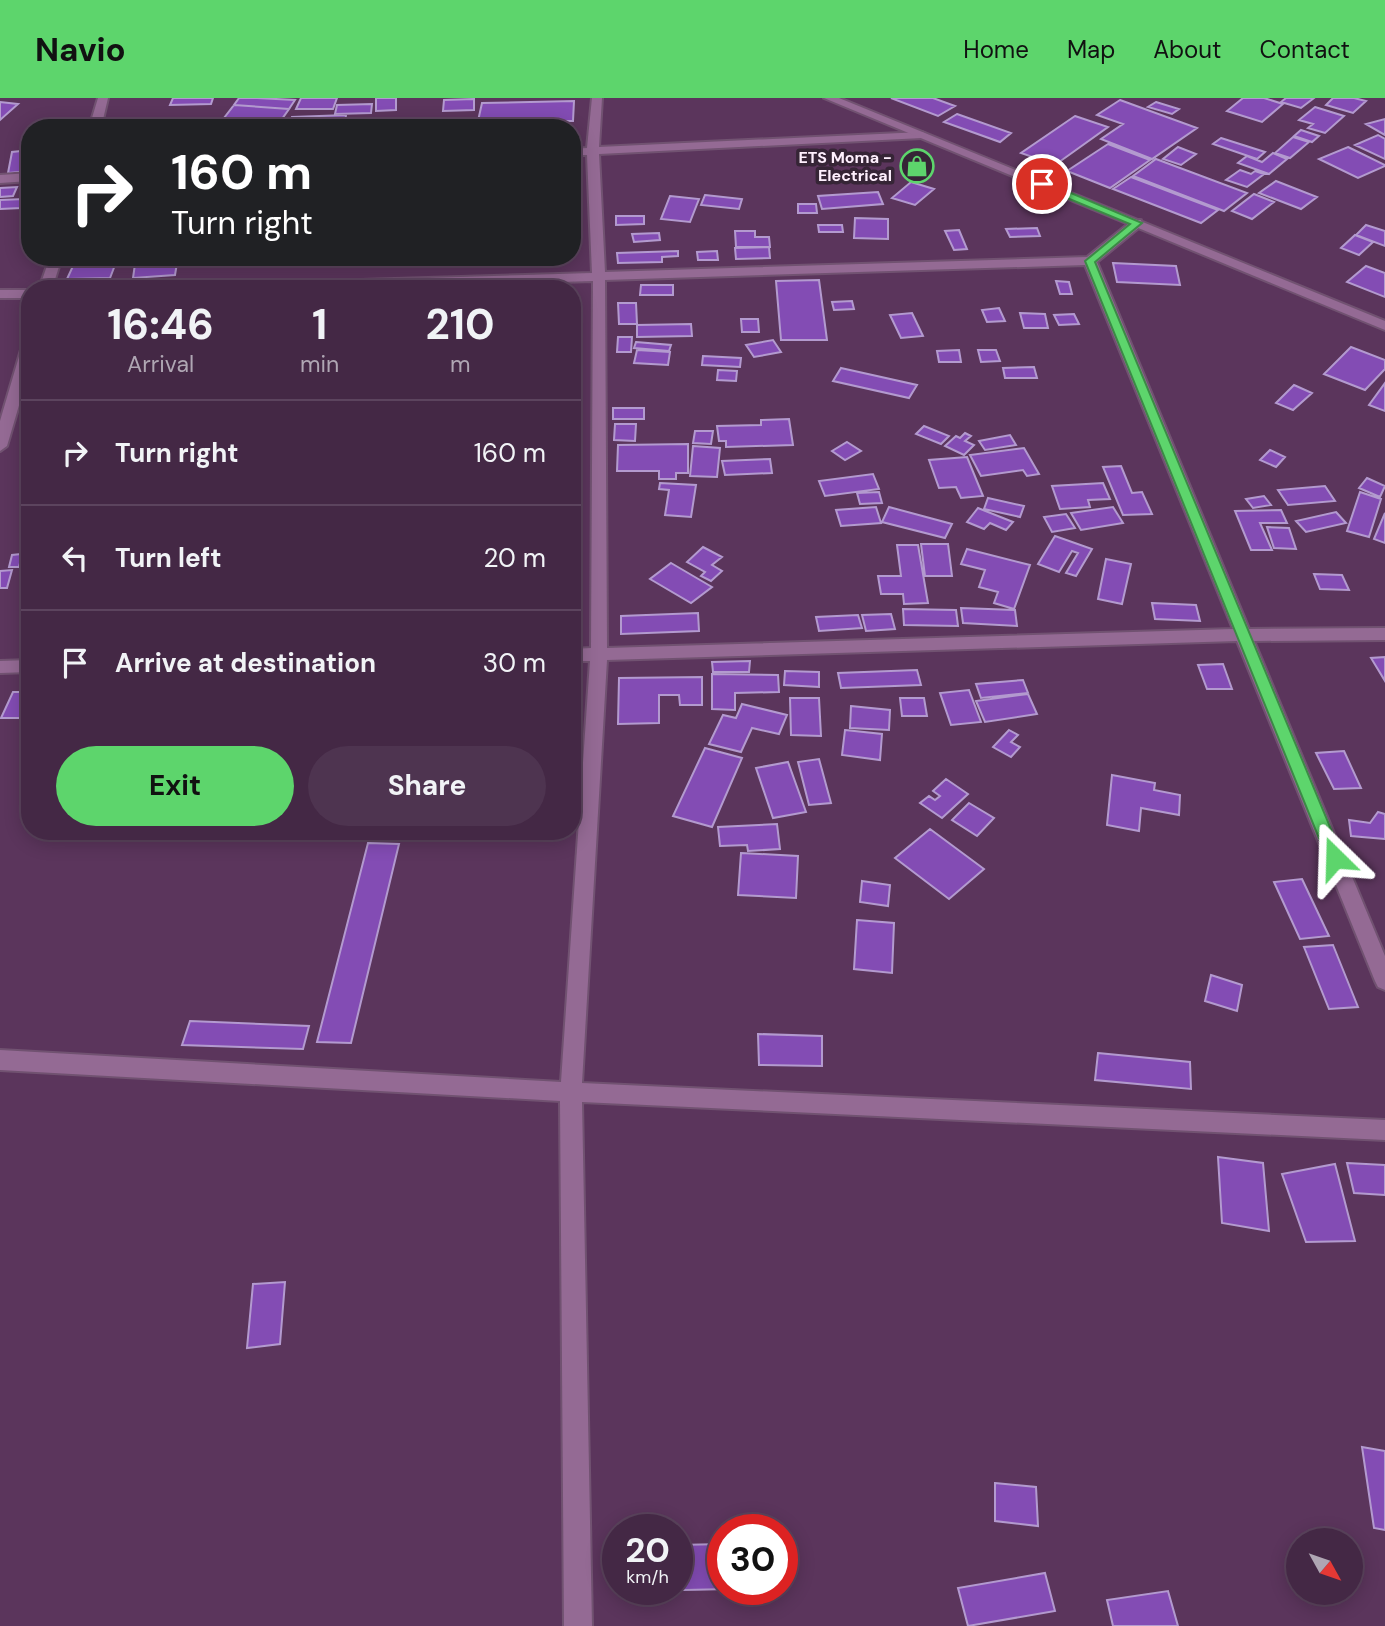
<!DOCTYPE html>
<style>
body{margin:0;font-family:"DM Sans",sans-serif;background:#4e3450;color:#f1f3f6;height:100vh;display:flex;flex-direction:column;font-size:26px;white-space:nowrap}
*{box-sizing:border-box;margin:0}
p{font-size:23px;color:#afa6b3}
.icon{flex:none;width:38px;height:38px;fill:none;stroke:currentColor;stroke-width:2;stroke-linecap:round;stroke-linejoin:round}
.map{position:relative;flex:1;overflow:hidden}
.side{position:absolute;left:21px;top:182px;width:560px;height:560px;display:flex;flex-direction:column;background:#442845;border-radius:28px;box-shadow:0 4px 18px #0003,0 0 0 2px #5c445e}
.side>*{flex:none}
.banner{position:absolute;left:21px;top:21px;width:560px;height:147px;border-radius:28px;box-shadow:0 4px 18px #0003,0 0 0 2px #5c445e;background:#202124;color:#fff;overflow:hidden}
.needle{width:46px;rotate:130deg}
.tools{position:absolute;left:1286px;top:1430px;display:grid;gap:14px}
.tools a{display:grid;place-items:center;width:77px;height:77px;border-radius:50%;background:#442845;box-shadow:0 4px 18px #0003,0 0 0 2px #5c445e;font-size:35px}
.speed{position:absolute;left:602px;top:1416px;display:flex;gap:14px;font-size:35px;font-weight:700;text-align:center}
.speed>*{display:grid;place-content:center;width:91px;height:91px;border-radius:50%;background:#442845;box-shadow:0 4px 18px #0003,0 0 0 2px #5c445e;line-height:1}
.speed small{font-size:18px;font-weight:400}
.speed .limit{border:10px solid #d22;background:#fff;color:#111}
.pin{position:absolute;display:grid;place-items:center;width:60px;height:60px;color:#fff;margin:-30px;border:4px solid #fff;border-radius:50%;box-shadow:0 2px 7px #0007}
.me{position:absolute;width:77px;margin:-38px;rotate:338deg;stroke-linejoin:round;filter:drop-shadow(0 0 5px #0008)}
.turn{display:flex;align-items:center;gap:24px;height:147px;padding:0 35px;font-size:32px}
.turn .icon{width:91px;height:91px;stroke-width:2.5}
.turn b{display:block;font-size:49px;line-height:60px}
.eta{display:flex;justify-content:space-evenly;align-items:center;height:119px;text-align:center}
.eta b{font-size:42px;font-weight:700;line-height:49px}
.cta{display:flex;gap:14px;margin-top:auto;padding:14px 35px}
.cta a{flex:1;height:80px;border-radius:42px;background:#5dd56c;color:#111;font-size:28px;font-weight:700;line-height:80px;text-align:center}
.cta a+a{background:#4e3450;color:#f1f3f6}
ul{padding:0;list-style:none}
li{display:flex;align-items:center;gap:21px;height:105px;padding:0 35px;border-top:2px solid #5c445e}
li div{flex:1}
li b{display:block;font-size:26px}
li em{font-style:normal}
header{display:flex;align-items:center;gap:42px;box-sizing:border-box;height:98px;padding:0 35px;background:#5dd56c;color:#111}
header strong{font-size:33px}
nav{display:flex;gap:38px;margin-inline-start:auto;font-size:24px}
.map>svg:first-child{display:block}
.building{fill:#834cb4;stroke:#b39acf;stroke-width:2}
.lines{fill:none;stroke-linecap:round;stroke-linejoin:round}
.minor-casing{stroke:#715271;stroke-width:4}
.tertiary-casing{stroke:#715271;stroke-width:4}
.minor{fill:#946a94;fill-rule:evenodd}
.tertiary{fill:#946a94;fill-rule:evenodd}
.route{fill:#5dd56c;stroke:#3c8a46;stroke-width:2}
.labels{text-anchor:middle;stroke-width:7;stroke-linejoin:round;paint-order:stroke}
.far-poi-label{font-size:16px;font-weight:bold;fill:#feeffd;stroke:#362536;text-anchor:end}
</style>
<header>
<strong>Navio</strong>
<nav><a>Home</a><a>Map</a><a>About</a><a>Contact</a></nav>
</header>
<div class="map">
<svg width="1385" height="1528" viewBox="0 0 1385 1528">
<rect width="100%" height="100%" fill="#5b355c"/>
<path class="building" d="M173,0h40l-2,6 -41,1z
M239,0h18l38,2 -6,9 -55,-4z
M301,0h36l-4,11h-37z
M376,0h20v12l-20,1z
M891,0h42l22,8 -17,10z
M1243,0h21l19,6 -21,18 -35,-11z
M1286,0h28l-13,10 -20,-6z
M1333,0h21l12,3 -13,12 -27,-8z
M474,1v11l-31,1 1,-11z
M1120,2l77,28 -45,31 -51,-20 22,-15 -26,-9z
M574,3l-1,20h-95l4,-18z
M0,4l18,2 -18,16z
M1156,4l23,7 -7,5 -24,-7z
M372,6l-1,9 -36,1 2,-9z
M234,7l55,4 -12,17 -56,-4z
M1315,9l29,9 -19,17 -17,-5 5,-4 -14,-4z
M957,16l54,19 -11,9 -56,-20z
M346,17l-1,9 -55,2 2,-9z
M1075,18l33,11 -53,38 -34,-12z
M112,20h23l-4,10h-22z
M195,20l25,1 -6,9h-26z
M1385,21v16l-19,-11z
M451,22h21l-2,8h-21z
M1301,32l18,6 -7,6 -18,-6z
M1378,37l7,4v20l-30,-14z
M1293,39l16,5 -19,16 -15,-5z
M1221,40l44,14 -8,7 -44,-15z
M1108,46l42,16 -40,28 -43,-17z
M1178,49l18,7 -15,11 -18,-6z
M1348,49l37,18v1l-27,12 -39,-19z
M30,52v21l-22,2 4,-21z
M1273,55l14,6 -18,15 -31,-11 9,-7 15,6z
M1156,61l91,34 -23,18 -91,-35z
M1240,72l11,4 4,-3 9,3 -17,13 -21,-7z
M1131,79l87,33 -17,13 -88,-34z
M1276,83l41,16 -16,12 -42,-16z
M911,84l23,7 -19,16 -23,-7z
M17,89l-4,9 -13,1v-9z
M878,94l5,12 -61,5 -4,-13z
M1254,96l20,8 -22,17 -20,-8z
M705,97l37,4 -3,10 -38,-4z
M670,98l29,3 -9,23 -29,-3z
M24,101l-3,9 -21,1v-9z
M798,106h18l1,9h-19z
M616,118h28v8l-28,1z
M855,120l33,1v20l-34,-1z
M818,127h24l1,7h-24z
M1366,127l19,6v15l-29,-11z
M1037,130l3,8 -30,1 -4,-8z
M959,132l8,19 -13,1 -9,-19z
M735,133h20v6h14l1,10h-34z
M659,135l1,7 -26,2 -2,-8z
M1355,137l18,7 -14,13 -18,-7z
M769,149l1,11 -34,1 -1,-11z
M678,153v5l-16,1v5l-44,1 -1,-10z
M717,153l1,9h-20l-1,-8z
M136,159h42l-3,18 -42,3z
M492,159h33l-1,8 -33,1z
M1113,165l63,3 4,19 -63,-3z
M115,167l-5,13 -43,1 6,-13z
M1366,168l19,7v24l-38,-15z
M819,182l8,60h-46l-5,-59z
M1056,183l13,1 3,12h-12z
M641,187h32v10h-33z
M852,203l2,8 -20,1 -2,-8z
M618,205h18l1,21h-18z
M999,210l6,13 -18,1 -5,-12z
M912,215l11,23 -22,2 -11,-23z
M1020,215l25,1 3,14h-24z
M1074,216l5,10 -20,1 -5,-10z
M741,221h17l1,13h-17z
M691,226l1,12 -55,1v-12z
M618,239h14l-1,15h-14z
M773,242l8,12 -27,5 -8,-12z
M636,244l35,3 -2,6 -35,-3z
M1351,249l34,13v9l-20,21 -41,-16z
M637,252l33,2 -2,13 -34,-2z
M959,252l2,12h-22l-2,-11z
M978,252h18l4,11 -19,1z
M703,258l38,2 -1,9 -38,-2z
M1034,269l3,11h-32l-2,-10z
M841,270l76,17 -8,13 -76,-17z
M718,272l19,1 -1,10 -19,-1z
M1385,285v28l-16,-6z
M1294,287l18,8 -19,17 -17,-7z
M613,310h31v11h-31z
M789,321l4,26 -67,2v-6h-7l-2,-15 44,-1v-5z
M615,326h21l-1,17 -21,-1z
M924,328l25,10 -8,8 -25,-10z
M695,333h18l-2,13 -18,-1z
M965,335l6,3 -6,5 9,4 -10,10 -19,-9 11,-10 4,2z
M1010,337l6,10 -31,5 -6,-9z
M847,344l14,9 -16,9 -13,-9z
M688,346v29h-12v6h-17v-8h-42l1,-26z
M693,348l27,2 -3,29 -27,-1z
M1024,350l15,26 -12,2 -4,-6 -42,6 -11,-21z
M1270,352l15,7 -9,10 -16,-7z
M967,359l16,39 -22,2 -5,-11 -17,1 -10,-28z
M770,361l2,14 -47,2 -3,-14z
M1121,368l11,27 10,-1 10,22 -29,1 -20,-48z
M873,376l6,15 -54,7 -6,-15z
M1367,380l18,8 -5,11 -21,-9z
M660,385l36,2 -5,32 -26,-2 4,-25 -10,-1z
M1103,385l7,16 -22,1 2,7 -30,2 -8,-23z
M1325,388l10,15 -47,4 -10,-15z
M879,394l3,11 -22,1 -3,-11z
M1360,394l21,7 -12,38 -22,-6z
M1264,398l7,9 -18,3 -7,-9z
M988,400l36,8 -4,11 -36,-8z
M876,409l5,16 -40,3 -5,-16z
M889,409l63,17 -7,14 -63,-16z
M1113,409l10,16 -42,7 -10,-17z
M978,410l35,14 -7,8 -16,-7 -6,6 -17,-7z
M1281,412l6,13h-27l12,27h-21l-16,-39z
M1336,414l10,11 -40,9 -10,-11z
M1385,415v30l-11,-4z
M1066,416l9,14 -23,4 -8,-15z
M1267,429l22,1 7,21 -22,-1z
M1055,438l37,13 -16,27 -10,-3 12,-20 -6,-2 -13,21 -21,-8z
M921,446h27l4,32h-27z
M897,447h21l10,58 -24,1 -1,-10h-22l-3,-18h23z
M703,449l19,10 -10,8 10,6 -11,10 -10,-5 4,-4 -18,-10z
M967,451l63,16 -16,44 -20,-6 4,-11 -19,-5 6,-17 -24,-6z
M30,455v12l-9,-6 -2,8h-10l3,-12z
M1106,461l25,5 -9,40 -24,-5z
M671,465l41,24 -21,16 -41,-24z
M12,472l-5,18h-7v-17z
M1314,476l28,1 7,15 -29,-1z
M1152,505l44,2 4,16 -45,-2z
M961,510l54,2 2,16 -54,-3z
M903,511l53,1 2,16 -54,-1z
M698,515l1,18 -78,3v-18z
M891,516l4,15 -29,2 -4,-16z
M858,517l4,13 -43,3 -3,-14z
M1385,559v24l-14,-23z
M750,563l-1,11h-36l-1,-10z
M1223,566l9,25h-25l-9,-24z
M917,572l4,15 -80,3 -3,-15z
M785,573l34,1v15l-35,-2z
M712,576l66,1 1,17 -44,1v17l-23,-1z
M702,579v28h-22l-1,-10h-20v28l-41,1 1,-46z
M1023,582l5,13 -47,5 -5,-14z
M969,592l12,32 -30,3 -11,-32z
M13,594h17v26h-29z
M1028,596l9,20 -52,8 -9,-21z
M790,600h29l2,38 -30,-1z
M900,600h24l3,18h-25z
M742,606l45,11 -8,19 -27,-6 -11,24 -32,-8 14,-29 13,3z
M851,608l39,4 -1,20 -39,-2z
M845,632l37,4 -2,26 -38,-5z
M1009,632l9,5 -7,7 9,5 -9,10 -18,-10z
M705,650l37,10 -30,69 -39,-11z
M1344,653l17,37 -27,1 -18,-36z
M819,661l12,44 -22,2 -11,-43z
M788,664l18,50 -33,6 -17,-50z
M1112,677l43,8 -1,7 26,5 -1,20 -38,-7 -2,23 -32,-6z
M946,681l22,15 -26,24 -22,-15 9,-7 6,4 5,-4 -7,-5z
M969,705l25,15 -17,18 -25,-16z
M1378,714l7,2v25l-34,-3 -2,-16 21,3z
M777,726l3,25 -32,2 -1,-6 -27,1 -2,-19z
M930,731l54,40 -35,30 -54,-41z
M400,733h51l-2,10 -51,-2z
M368,745l31,1 -48,199 -34,-1z
M741,755l57,3 -2,42 -58,-3z
M1302,781l27,57 -29,3 -26,-57z
M862,783l28,4 -2,21 -28,-4z
M857,822l37,3 -2,50 -38,-4z
M1333,847l25,62 -29,2 -25,-62z
M1211,877l31,10 -5,26 -32,-10z
M190,923l119,5 -6,23 -121,-4z
M758,936l64,2v30l-63,-1z
M1098,955l92,9 1,27 -96,-9z
M1218,1059l45,6 6,68 -47,-8z
M1347,1065l38,2v30l-31,-2z
M1335,1066l20,77 -49,1 -24,-68z
M285,1184l-5,62 -33,4 6,-64z
M1362,1349l23,4v79l-11,-2z
M995,1385l41,4 2,39 -43,-5z
M723,1446v45h7l-92,2 39,-2v-44z
M1045,1475l10,38 -87,15 -10,-38z
M1168,1493l10,35h-65l-6,-26z"/>
<g class="lines">
<defs>
<path id="minor" d="M98,0h10l-7,30h-12z
M592,0h10l-3,49 323,-15 6,3 -6,3 -323,16 6,118 482,-15 46,-37h8v6l-44,36 152,367 136,-1v12l-131,1 131,315v34l-7,-3 -3,-6 -138,-340 -630,19 -25,423 803,37v20l-803,-38 10,524h-28l-4,-525 -560,-31v-20l561,32 29,-421h-18v-12l19,-1 2,-367 -261,8h-138l6,-4 392,-12 -5,-118h-15v-6l15,-1zM1085,167l148,364 -626,19 -2,-368z
M30,75v8l-30,2v-8z
M50,159h12l-10,32h-13z
M0,192h30v8h-30z
M30,241v29l-23,78 -7,5v-30l23,-78z
M30,562v12l-30,1v-12z"/>
<path id="tertiary" d="M824,0h15l546,223v9z"/>
</defs>
<use href="#minor" class="minor-casing"/>
<use href="#tertiary" class="tertiary-casing"/>
<use href="#minor" class="minor"/>
<use href="#tertiary" class="tertiary"/>
</g>
<path class="route" d="M1038,84h7l97,41 -47,39 248,596 -2,4 -6,2 -8,-6 -242,-597 45,-37 -92,-38z"/>
<defs>
<symbol id="shop-ring" viewBox="-11 -11 22 22"><circle r="9.5" fill="#362536" stroke="#5dd56c" stroke-width="1.5"/><path d="M-5-2.5h2.3a2.7 3.5 0 0 1 5.4 0H5L5.5 6h-11ZM-1.5-2.5h3a1.5 2.3 0 0 0-3 0Z" fill="#5dd56c"/></symbol>
</defs>
<g fill-rule="evenodd">
<use href="#shop-ring" x="898" y="49" width="38" height="38"/>
</g>
<g class="labels">
<g class="far-poi-label">
<text x="892" y="65">ETS Moma -<tspan x="892" dy="18">Electrical</tspan></text>
</g>
</g>
</svg>
<div class="tools">
<a><svg class="needle" viewBox="-14 -14 28 28"><path d="M0-13l5 13h-10z" fill="#e53935"/><path d="M0 13l5-13h-10z" fill="#afa6b3"/></svg></a>
</div>
<div class="speed"><div>20<small>km/h</small></div><div class="limit">30</div></div>
<div class="pin" style="left:1042px;top:86px;background:#d93025"><svg class="icon" aria-label="arrive" viewBox="0 0 24 24"><path d="M6 21V4h12l-3 4 3 4H6"/></svg></div>
<svg class="me" style="left:1335px;top:760px" viewBox="-20 -20 40 40"><path d="M0-17L14 15 0 8-14 15z" fill="#5dd56c" stroke="#fff" stroke-width="4"/></svg>
<div class="banner">
<div class="turn"><svg class="icon" aria-label="right" viewBox="0 0 24 24"><path d="M7 20v-9h11M14 6l5 5-5 5"/></svg><div><b>160 m</b>Turn right</div></div>
</div>
<section class="side">
<div class="eta">
<div><b>16:46</b><p>Arrival</p></div>
<div><b>1</b><p>min</p></div>
<div><b>210</b><p>m</p></div>
</div>
<ul>
<li><svg class="icon" aria-label="right" viewBox="0 0 24 24"><path d="M7 20v-9h11M14 6l5 5-5 5"/></svg><div><b>Turn right</b></div><em>160 m</em></li>
<li><svg class="icon" aria-label="left" viewBox="0 0 24 24"><path d="M17 20v-9H6M10 6l-5 5 5 5"/></svg><div><b>Turn left</b></div><em>20 m</em></li>
<li><svg class="icon" aria-label="arrive" viewBox="0 0 24 24"><path d="M6 21V4h12l-3 4 3 4H6"/></svg><div><b>Arrive at destination</b></div><em>30 m</em></li>
</ul>
<div class="cta"><a>Exit</a><a>Share</a></div>
</section>
</div>
